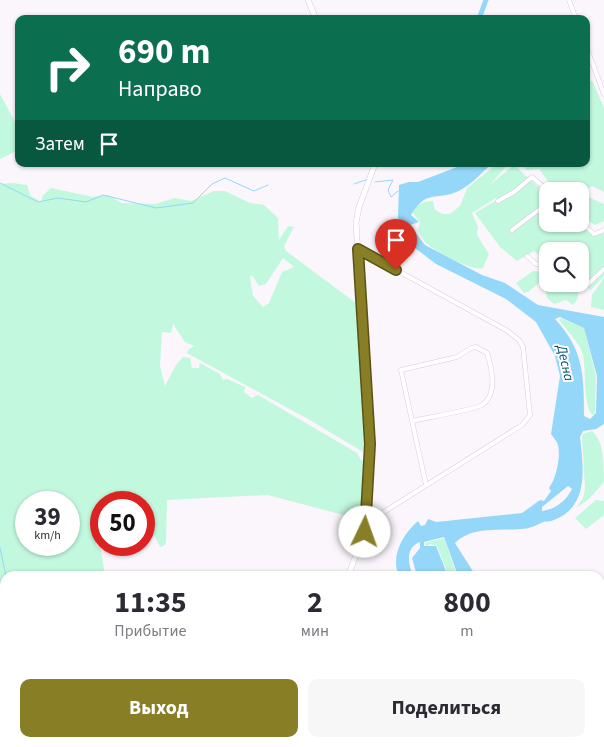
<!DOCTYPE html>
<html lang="ru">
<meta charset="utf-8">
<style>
body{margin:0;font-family:"Source Sans 3",sans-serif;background:#f7f7f7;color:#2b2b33;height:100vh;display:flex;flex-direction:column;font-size:19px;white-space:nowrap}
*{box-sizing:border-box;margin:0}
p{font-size:16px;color:#7c7c81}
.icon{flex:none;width:28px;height:28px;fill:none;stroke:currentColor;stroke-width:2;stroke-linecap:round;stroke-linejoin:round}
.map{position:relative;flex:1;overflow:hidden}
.drawer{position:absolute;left:0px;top:571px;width:605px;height:176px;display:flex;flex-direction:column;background:#fff;border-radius:15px 15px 0 0;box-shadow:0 1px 4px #0004}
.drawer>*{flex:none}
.banner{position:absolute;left:15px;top:15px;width:575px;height:152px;border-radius:10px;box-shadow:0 1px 4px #0004;background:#0b6e4f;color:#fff;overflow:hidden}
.controls{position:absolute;left:539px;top:182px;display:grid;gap:10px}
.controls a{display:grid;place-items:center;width:50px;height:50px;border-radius:10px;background:#fff;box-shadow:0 1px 4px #0004;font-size:25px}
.speed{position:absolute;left:15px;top:491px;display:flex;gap:10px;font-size:25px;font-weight:700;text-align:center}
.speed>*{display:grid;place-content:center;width:65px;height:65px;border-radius:50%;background:#fff;box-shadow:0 1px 4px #0004;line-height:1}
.speed small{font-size:12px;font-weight:400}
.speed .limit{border:8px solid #d22;background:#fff;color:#111}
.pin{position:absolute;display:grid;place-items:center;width:42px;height:42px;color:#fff;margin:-51px -21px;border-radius:50% 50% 50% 0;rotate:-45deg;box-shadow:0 0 5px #0007}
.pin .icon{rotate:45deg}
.me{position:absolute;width:55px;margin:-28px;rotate:3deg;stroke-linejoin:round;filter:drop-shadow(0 0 4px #0008)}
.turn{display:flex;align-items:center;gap:18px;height:105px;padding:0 20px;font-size:22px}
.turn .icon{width:65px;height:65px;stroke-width:2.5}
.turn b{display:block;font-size:35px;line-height:42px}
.then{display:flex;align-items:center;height:48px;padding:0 20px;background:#0003;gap:10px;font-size:19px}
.eta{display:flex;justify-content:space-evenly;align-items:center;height:85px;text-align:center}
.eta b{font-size:30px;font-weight:700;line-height:35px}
.cta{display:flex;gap:10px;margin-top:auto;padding:10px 20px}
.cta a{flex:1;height:58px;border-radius:10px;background:#887e25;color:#fff;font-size:20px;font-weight:700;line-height:58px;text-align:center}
.cta a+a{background:#f7f7f7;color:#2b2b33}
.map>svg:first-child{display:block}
.green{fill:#c2f8de;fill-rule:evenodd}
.water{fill:#94d7f9;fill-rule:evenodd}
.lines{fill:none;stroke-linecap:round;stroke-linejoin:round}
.stream{stroke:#94d7f9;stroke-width:1}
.river{stroke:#94d7f9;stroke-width:5}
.minor-casing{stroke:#ddc7e2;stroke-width:5}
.major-casing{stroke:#ddc7e2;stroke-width:6}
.minor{stroke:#fff;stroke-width:4}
.major{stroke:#fff;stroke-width:5}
.route-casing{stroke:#585218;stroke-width:12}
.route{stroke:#887e25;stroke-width:9}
.labels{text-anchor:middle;stroke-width:4;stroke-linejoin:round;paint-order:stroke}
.water-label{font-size:14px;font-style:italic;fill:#04506c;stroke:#fff}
</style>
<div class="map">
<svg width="604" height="747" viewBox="0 0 604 747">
<rect width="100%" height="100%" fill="#fbf6fc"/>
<path class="green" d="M586,79l7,3 11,26v84l-12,-6 -9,6 1,3 20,9v17l-9,4 -15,-9v-25h-25l-16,-22 -12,1 -6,-6h65z
M0,94l15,28 4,28 -19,9z
M497,164h11l-18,21 24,-20 33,30 1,29h32l14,12 10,-3v43l-13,14 -11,-7v-32h-32l-1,9 -13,-9 -17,10 -17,-14 -25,-34 22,-13 -1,-2 -24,15 6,14 -1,8 12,19 -6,14c-10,4 -48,-17 -57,-25 -3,-3 -6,-9 -8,-13l2,-8 -8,-10c5,-8 12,-11 21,-11l2,9 8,4h7l10,-8 7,-18z
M13,183l14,2 3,10 11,7 2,-7 8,-7 42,9 14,-2 15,8 33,1 20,-6 16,3 23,-10h11l25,12 14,2 14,13 1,22 9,-14 6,1 -10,19 2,5 74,55v3l6,132 -3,11 -55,-33 -121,-66 2,-4 5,-3 -9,-4 -12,-18 -2,9 -9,-1 -2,34 5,20 11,-21 7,-8 7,1 2,10h7l1,-5 20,11 3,6 4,-1 18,8 -1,5 8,6 6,-3 99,58 4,7h4l-2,10 1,16 -2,4 3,4 -3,26 -94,-25 -101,5 -1,42 -2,4 -4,1 -6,-12 -10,-2v-31h-43v28l-11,-8 6,15v8l5,5 4,26h-100v166l87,1 1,4h-93v-563zM283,258l11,9 -12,5 -13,31 -6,4 -10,-11 -3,-19 2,-2 7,11 7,-2zM26,502h43v43h-43z
M533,271l14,1 1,12c11,0 26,-4 31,8l-2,8 -4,5 -7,-5 -12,4 -7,-6 -2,-12 -6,-3 -11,9 -4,1 -8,-10z
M604,278v32l-13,-3 1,-12z
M561,318l23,10 12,48 -1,37 -2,2c-10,-6 -7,-49 -10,-60 -2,-10 -17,-26 -24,-35z
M592,431c12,10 12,34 12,51l-15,17 -13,9 7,-10 2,-9 -3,-52 1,-3z
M596,500l8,1v14l-18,14 -11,-11z
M444,538l13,38h-8l-12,-30 -7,-2 -3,2 -3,-3z
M419,742l1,3 -5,2h-67l-2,-4z"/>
<path class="water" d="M465,164h26c-10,10 -23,24 -37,29 -23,7 -28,-2 -43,22l8,7 -9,3 15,20 57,30 23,8 33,22 66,12v107l-8,5 -13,2 -3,6c3,30 10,69 -26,83 -4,2 -8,1 -11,2 -8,4 -14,7 -22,7 -22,2 -49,-3 -66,14l21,33h-18l-14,-39 -20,5v4h12l12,30h-31l-5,-18 8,-10v-6c-15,6 -12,21 -7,34h-14c-9,-20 4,-42 19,-55l3,5 4,-1 3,-6 8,3 86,-9 18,-13 4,1 7,-10 -2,-3c7,-9 12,-31 9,-43 -1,-4 -5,-8 -7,-11l9,-58 -5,-20 -19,-34 -30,-23 -70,-35 -30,-23 -8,-24 1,-32 10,-3h9zM560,317l24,11 13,48 -1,37 -6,6 -6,-3c0,-40 0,-66 -29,-97zM568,486l4,3c-6,12 -16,20 -30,22v-4z"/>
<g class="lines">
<path class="stream" d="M375,182l18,-2 -5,10 3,7 7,-6
M0,183l38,19 20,-4 28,4 17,-7 53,13 37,-5 19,-19 13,-6 29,13 14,-6
M354,184l14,-5
M0,548l6,28"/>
<path class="river" d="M479,19l7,-19"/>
<defs>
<path id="minor" d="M569,0l7,19
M586,46l18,48
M498,201l16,-9 18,-15 16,14
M580,221l14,13 10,-4
M512,230l36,-27
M358,249l148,81 13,10 4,7 7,68 -8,10 -146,92 -10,1
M527,256l9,8 12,2
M578,284l6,4 20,-19
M476,347l11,6c5,15 11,42 -5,52 -8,5 -58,13 -70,16l-11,-51 56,-13 14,-9z
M412,421l14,64
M600,601l1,-5
M600,612l4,1
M556,747l6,-5
M603,747l1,-4"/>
<path id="major" d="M308,0l8,19
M348,576l17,-44 5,-88 -14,-221 3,-16 16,-43
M308,742l2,5"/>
</defs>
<use href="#minor" class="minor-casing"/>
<use href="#major" class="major-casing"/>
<use href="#minor" class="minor"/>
<use href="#major" class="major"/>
</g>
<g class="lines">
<defs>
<path id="route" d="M365,532l5,-88 -12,-195 38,21"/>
</defs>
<use href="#route" class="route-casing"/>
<use href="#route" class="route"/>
</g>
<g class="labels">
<g class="water-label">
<text transform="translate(566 363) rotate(77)" y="5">Десна</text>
</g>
</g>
</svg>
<div class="controls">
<a><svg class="icon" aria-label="sound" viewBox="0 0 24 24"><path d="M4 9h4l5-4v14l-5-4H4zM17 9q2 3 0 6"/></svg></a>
<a><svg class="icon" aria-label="search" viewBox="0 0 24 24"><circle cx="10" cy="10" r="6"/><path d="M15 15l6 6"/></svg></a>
</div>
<div class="speed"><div>39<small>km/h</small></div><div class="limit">50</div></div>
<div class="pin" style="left:396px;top:270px;background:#d93025"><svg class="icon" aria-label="arrive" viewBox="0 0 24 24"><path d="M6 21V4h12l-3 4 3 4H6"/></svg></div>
<svg class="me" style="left:365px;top:532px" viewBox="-20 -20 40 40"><circle r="19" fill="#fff"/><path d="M0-13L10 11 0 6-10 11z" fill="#887e25"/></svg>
<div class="banner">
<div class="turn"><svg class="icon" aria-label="right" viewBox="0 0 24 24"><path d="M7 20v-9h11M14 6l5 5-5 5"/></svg><div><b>690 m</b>Направо</div></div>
<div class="then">Затем<svg class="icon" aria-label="arrive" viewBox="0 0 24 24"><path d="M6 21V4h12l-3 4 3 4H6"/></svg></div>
</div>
<section class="drawer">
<div class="eta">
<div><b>11:35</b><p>Прибытие</p></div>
<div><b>2</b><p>мин</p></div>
<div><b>800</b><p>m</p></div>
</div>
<div class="cta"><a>Выход</a><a>Поделиться</a></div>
</section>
</div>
